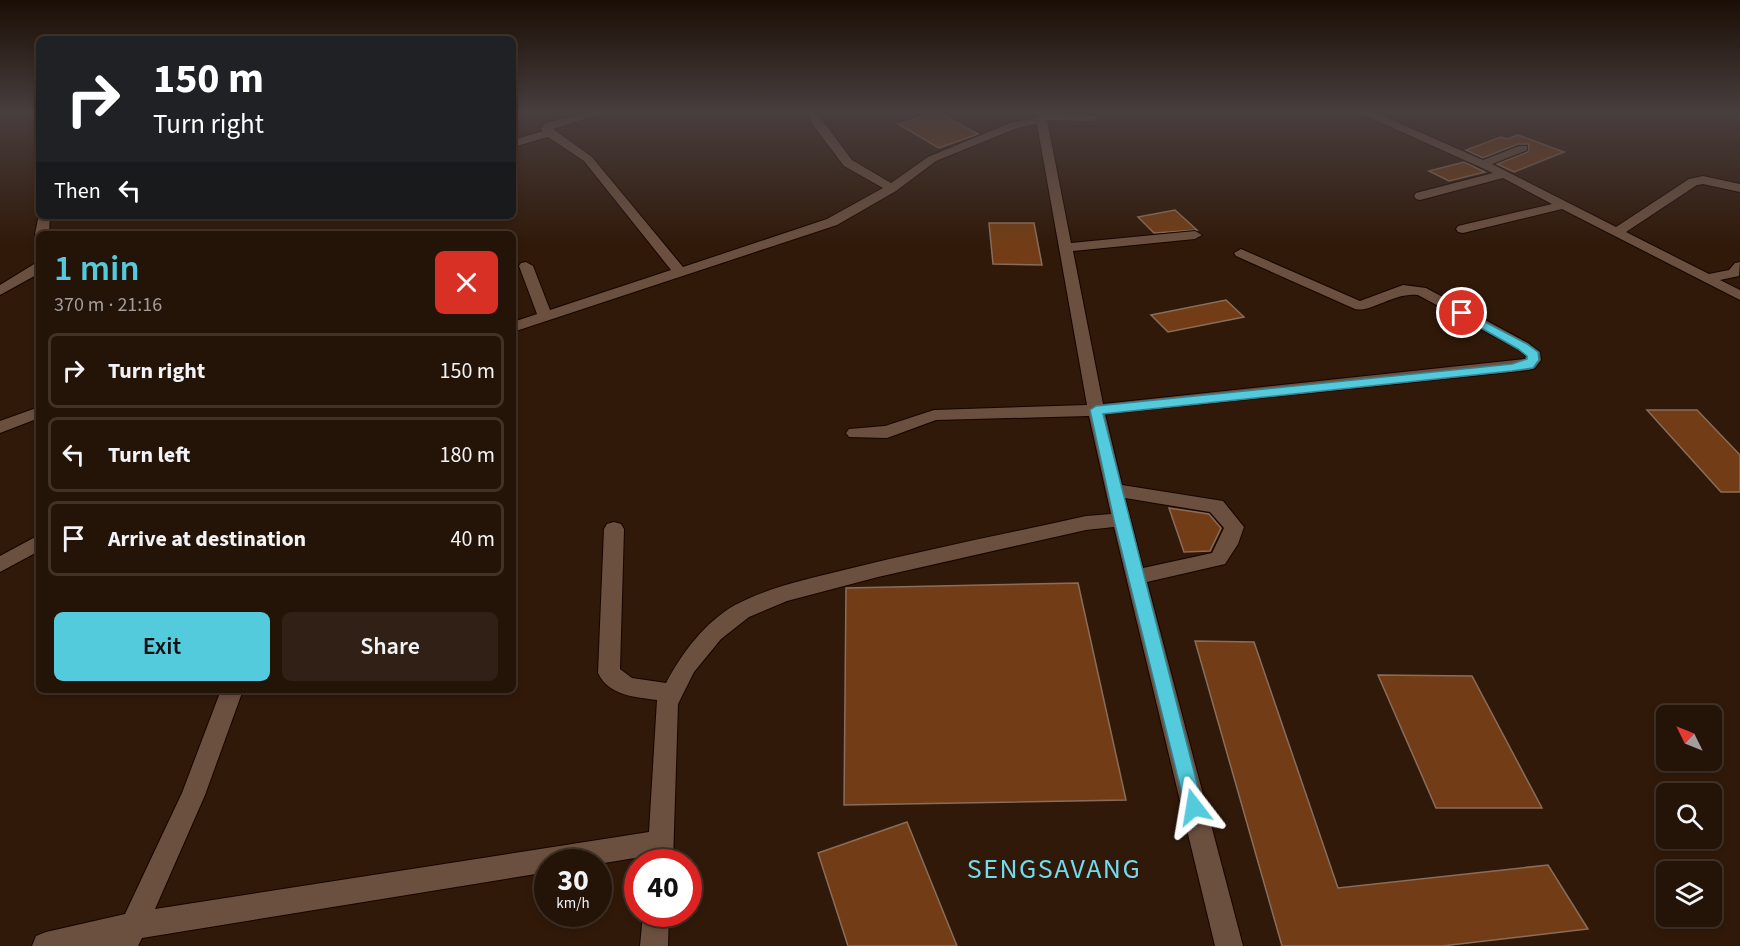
<!DOCTYPE html>
<meta charset="utf-8">
<style>
body{margin:0;font-family:"Source Sans 3",sans-serif;background:#302015;color:#f1f3f6;height:100vh;display:flex;flex-direction:column;font-size:22px;white-space:nowrap}
*{box-sizing:border-box;margin:0}
p{font-size:20px;color:#a39e9b}
.icon{flex:none;width:33px;height:33px;fill:none;stroke:currentColor;stroke-width:2;stroke-linecap:round;stroke-linejoin:round}
.map{position:relative;flex:1;overflow:hidden}
.side{position:absolute;left:36px;top:231px;width:480px;height:462px;display:flex;flex-direction:column;background:#241307;border-radius:9px;box-shadow:0 3px 9px #0003,0 0 0 2px #413228}
.side>*{flex:none}
.top-card{position:absolute;left:36px;top:36px;width:480px;height:183px;border-radius:9px;box-shadow:0 3px 9px #0003,0 0 0 2px #413228;background:#202124;color:#fff;overflow:hidden}
.needle{width:39px;rotate:313deg}
.controls{position:absolute;left:1656px;top:705px;display:grid;gap:12px}
.controls a{display:grid;place-items:center;width:66px;height:66px;border-radius:9px;background:#241307;box-shadow:0 3px 9px #0003,0 0 0 2px #413228;font-size:30px}
.speed{position:absolute;left:534px;top:849px;display:flex;gap:12px;font-size:30px;font-weight:700;text-align:center}
.speed>*{display:grid;place-content:center;width:78px;height:78px;border-radius:50%;background:#241307;box-shadow:0 3px 9px #0003,0 0 0 2px #413228;line-height:1}
.speed small{font-size:15px;font-weight:400}
.speed .limit{border:9px solid #d22;background:#fff;color:#111}
.pin{position:absolute;display:grid;place-items:center;width:51px;height:51px;color:#fff;margin:-26px;border:3px solid #fff;border-radius:50%;box-shadow:0 2px 6px #0007}
.me{position:absolute;width:66px;margin:-33px;rotate:346deg;stroke-linejoin:round;filter:drop-shadow(0 0 4px #0008)}
.turn{display:flex;align-items:center;gap:21px;height:126px;padding:0 18px;font-size:27px}
.turn .icon{width:78px;height:78px;stroke-width:2.5}
.turn b{display:block;font-size:42px;line-height:51px}
.then{display:flex;align-items:center;height:57px;padding:0 18px;background:#0003;gap:12px;font-size:22px}
.round{display:grid;place-items:center;flex:none;width:63px;height:63px;border-radius:9px;background:#302015}
.overview{display:flex;align-items:center;justify-content:space-between;height:102px;padding:0 18px}
h1{font-size:36px;font-weight:600;line-height:45px;color:#54cadd}
.cta{display:flex;gap:12px;margin-top:auto;padding:12px 18px}
.cta a{flex:1;height:69px;border-radius:9px;background:#54cadd;color:#111;font-size:24px;font-weight:600;line-height:69px;text-align:center}
.cta a+a{background:#302015;color:#f1f3f6}
ul{padding:0;list-style:none}
li{display:flex;align-items:center;gap:18px;height:75px;margin:0 12px 9px;padding:0 6px;border:3px solid #413228;border-radius:9px}
li div{flex:1}
li b{display:block;font-size:22px}
li em{font-style:normal}
.map>svg:first-child{display:block}
.building{fill:#723d16;stroke:#896d5b;stroke-width:1.5}
.lines{fill:none;stroke-linecap:round;stroke-linejoin:round}
.minor-casing{stroke:#170400;stroke-width:2}
.minor{fill:#6b503f;fill-rule:evenodd}
.route{fill:#54cadd;stroke:#378390;stroke-width:1.5}
.labels{text-anchor:middle;stroke-width:6;stroke-linejoin:round;paint-order:stroke}
.near-quarter-label{font-size:28px;letter-spacing:1.5px;fill:#72dbec;stroke:#301909}
</style>
<div class="map">
<svg width="1740" height="946" viewBox="0 0 1740 946">
<rect width="100%" height="100%" fill="#301909"/>
<path class="building" d="M938,112l40,22 -39,14 -41,-24z
M1518,135l46,17 -50,20 -17,-8 31,-12 1,-8h-11l-35,14 -17,-8 35,-13 6,2z
M1464,162l21,10 -36,9 -20,-10z
M1175,210l22,20 -43,3 -16,-16z
M989,223h45l8,42 -49,-1z
M1226,300l18,17 -76,15 -17,-17z
M1647,410h50l43,45v37h-19z
M1169,508l40,6 12,14 -11,23 -26,1z
M1078,583l48,217 -282,5 2,-217z
M1195,641l59,1 84,246 210,-23 40,64 -146,17h-160z
M1378,675l94,1 70,132h-106z
M907,822l50,124h-109l-30,-93z"/>
<g class="lines">
<defs>
<path id="minor" d="M590,112h17l-54,17 39,28 91,110 144,-48 56,-31 -39,-22 -31,-41 -7,-13h10l36,48 39,23 37,-26 82,-34 26,-5 -1,-6 61,4 1,2 -5,3 -45,-1 24,123 124,-12 7,4 -7,4 -122,12 30,153 422,-45 1,-3 -8,-7 -100,-54c-24,-3 -47,18 -63,14l-119,-53 -2,-3 7,-4 119,52 43,-16 23,3 102,55 12,9 1,8 -6,8 -6,2 -424,44 17,71 101,16 21,26 -6,17 -13,20 -78,18 96,364h-28l-101,-419 -28,3 -208,47 -91,24 -38,16 -28,22 -27,33 -16,32 -5,158h-26v-6l-49,8 -50,-2v10l-406,66 -4,8h-106l4,-10 10,-4 79,-18 57,-121 39,-103h22l-38,105 -50,114 494,-77 8,-132c-22,-3 -48,-4 -59,-27l6,-144 3,-5 7,-2 7,2 3,5 -4,140 12,9 34,5c16,-30 39,-61 69,-78 34,-18 73,-26 109,-35 80,-20 161,-36 242,-54l25,-2 -22,-98 -153,4 -49,18 -38,-1 -3,-4 3,-4 36,-3 49,-16 153,-5 -50,-281 -20,4 -81,33 -40,30 -59,34 -324,107v-10l24,-8 -18,-48 2,-3 5,-1 7,4 17,44 121,-40 -87,-109 -36,-24 -35,10v-7l30,-9 -2,-2 5,-6zM1125,498l85,14 14,16 -12,25 -69,15z
M1361,112h13l109,48 36,-14h8v4l-35,14 124,63 73,-48 14,-3 37,8v8l-37,-8 -6,1 -71,47 83,42 20,-4 6,-7 5,-1 -1,14 -19,4 20,10v10l-178,-91 -99,24 -5,-1 -2,-3 2,-3 94,-22 -49,-26 -83,22 -4,-1 -2,-3 2,-3 77,-20 -131,-59z
M39,214v2h11l-1,18h-10v3l-4,-3z
M39,261l-1,13 -38,21v-10z
M39,407v11l-39,15v-12z
M39,535v16l-39,21v-16z
M643,914h26l-1,32h-28z"/>
</defs>
<use href="#minor" class="minor-casing"/>
<use href="#minor" class="minor"/>
</g>
<linearGradient id="sky" x2="0" y2="1"><stop stop-color="#1a0e05"/><stop offset="0.46" stop-color="#483e3e"/><stop offset="1" stop-color="#483e3e" stop-opacity="0"/></linearGradient>
<rect width="1740" height="244" fill="url(#sky)"/>
<path class="route" d="M1462,310l65,34 11,8 1,8 -6,8 -21,3 -409,43 100,393 -3,7 -6,2 -7,-2 -73,-294 -24,-110 6,-4 416,-42 15,-5v-3l-9,-7 -60,-34v-4z"/>
<g class="labels">
<g class="near-quarter-label">
<text x="1054" y="878">SENGSAVANG</text>
</g>
</g>
</svg>
<div class="controls">
<a><svg class="needle" viewBox="-14 -14 28 28"><path d="M0-13l5 13h-10z" fill="#e53935"/><path d="M0 13l5-13h-10z" fill="#a39e9b"/></svg></a>
<a><svg class="icon" aria-label="search" viewBox="0 0 24 24"><circle cx="10" cy="10" r="6"/><path d="M15 15l6 6"/></svg></a>
<a><svg class="icon" aria-label="layers" viewBox="0 0 24 24"><path d="M12 4l9 5-9 5-9-5zM3 14l9 5 9-5"/></svg></a>
</div>
<div class="speed"><div>30<small>km/h</small></div><div class="limit">40</div></div>
<div class="pin" style="left:1462px;top:313px;background:#d93025"><svg class="icon" aria-label="arrive" viewBox="0 0 24 24"><path d="M6 21V4h12l-3 4 3 4H6"/></svg></div>
<svg class="me" style="left:1194px;top:807px" viewBox="-20 -20 40 40"><path d="M0-17L14 15 0 8-14 15z" fill="#54cadd" stroke="#fff" stroke-width="4"/></svg>
<div class="top-card">
<div class="turn"><svg class="icon" aria-label="right" viewBox="0 0 24 24"><path d="M7 20v-9h11M14 6l5 5-5 5"/></svg><div><b>150 m</b>Turn right</div></div>
<div class="then">Then<svg class="icon" aria-label="left" viewBox="0 0 24 24"><path d="M17 20v-9H6M10 6l-5 5 5 5"/></svg></div>
</div>
<section class="side">
<div class="overview"><div><h1>1 min</h1><p>370 m · 21:16</p></div><a class="round" style="background:#d93025;color:#fff"><svg class="icon" aria-label="close" viewBox="0 0 24 24"><path d="M6 6l12 12M18 6L6 18"/></svg></a></div>
<ul>
<li><svg class="icon" aria-label="right" viewBox="0 0 24 24"><path d="M7 20v-9h11M14 6l5 5-5 5"/></svg><div><b>Turn right</b></div><em>150 m</em></li>
<li><svg class="icon" aria-label="left" viewBox="0 0 24 24"><path d="M17 20v-9H6M10 6l-5 5 5 5"/></svg><div><b>Turn left</b></div><em>180 m</em></li>
<li><svg class="icon" aria-label="arrive" viewBox="0 0 24 24"><path d="M6 21V4h12l-3 4 3 4H6"/></svg><div><b>Arrive at destination</b></div><em>40 m</em></li>
</ul>
<div class="cta"><a>Exit</a><a>Share</a></div>
</section>
</div>
